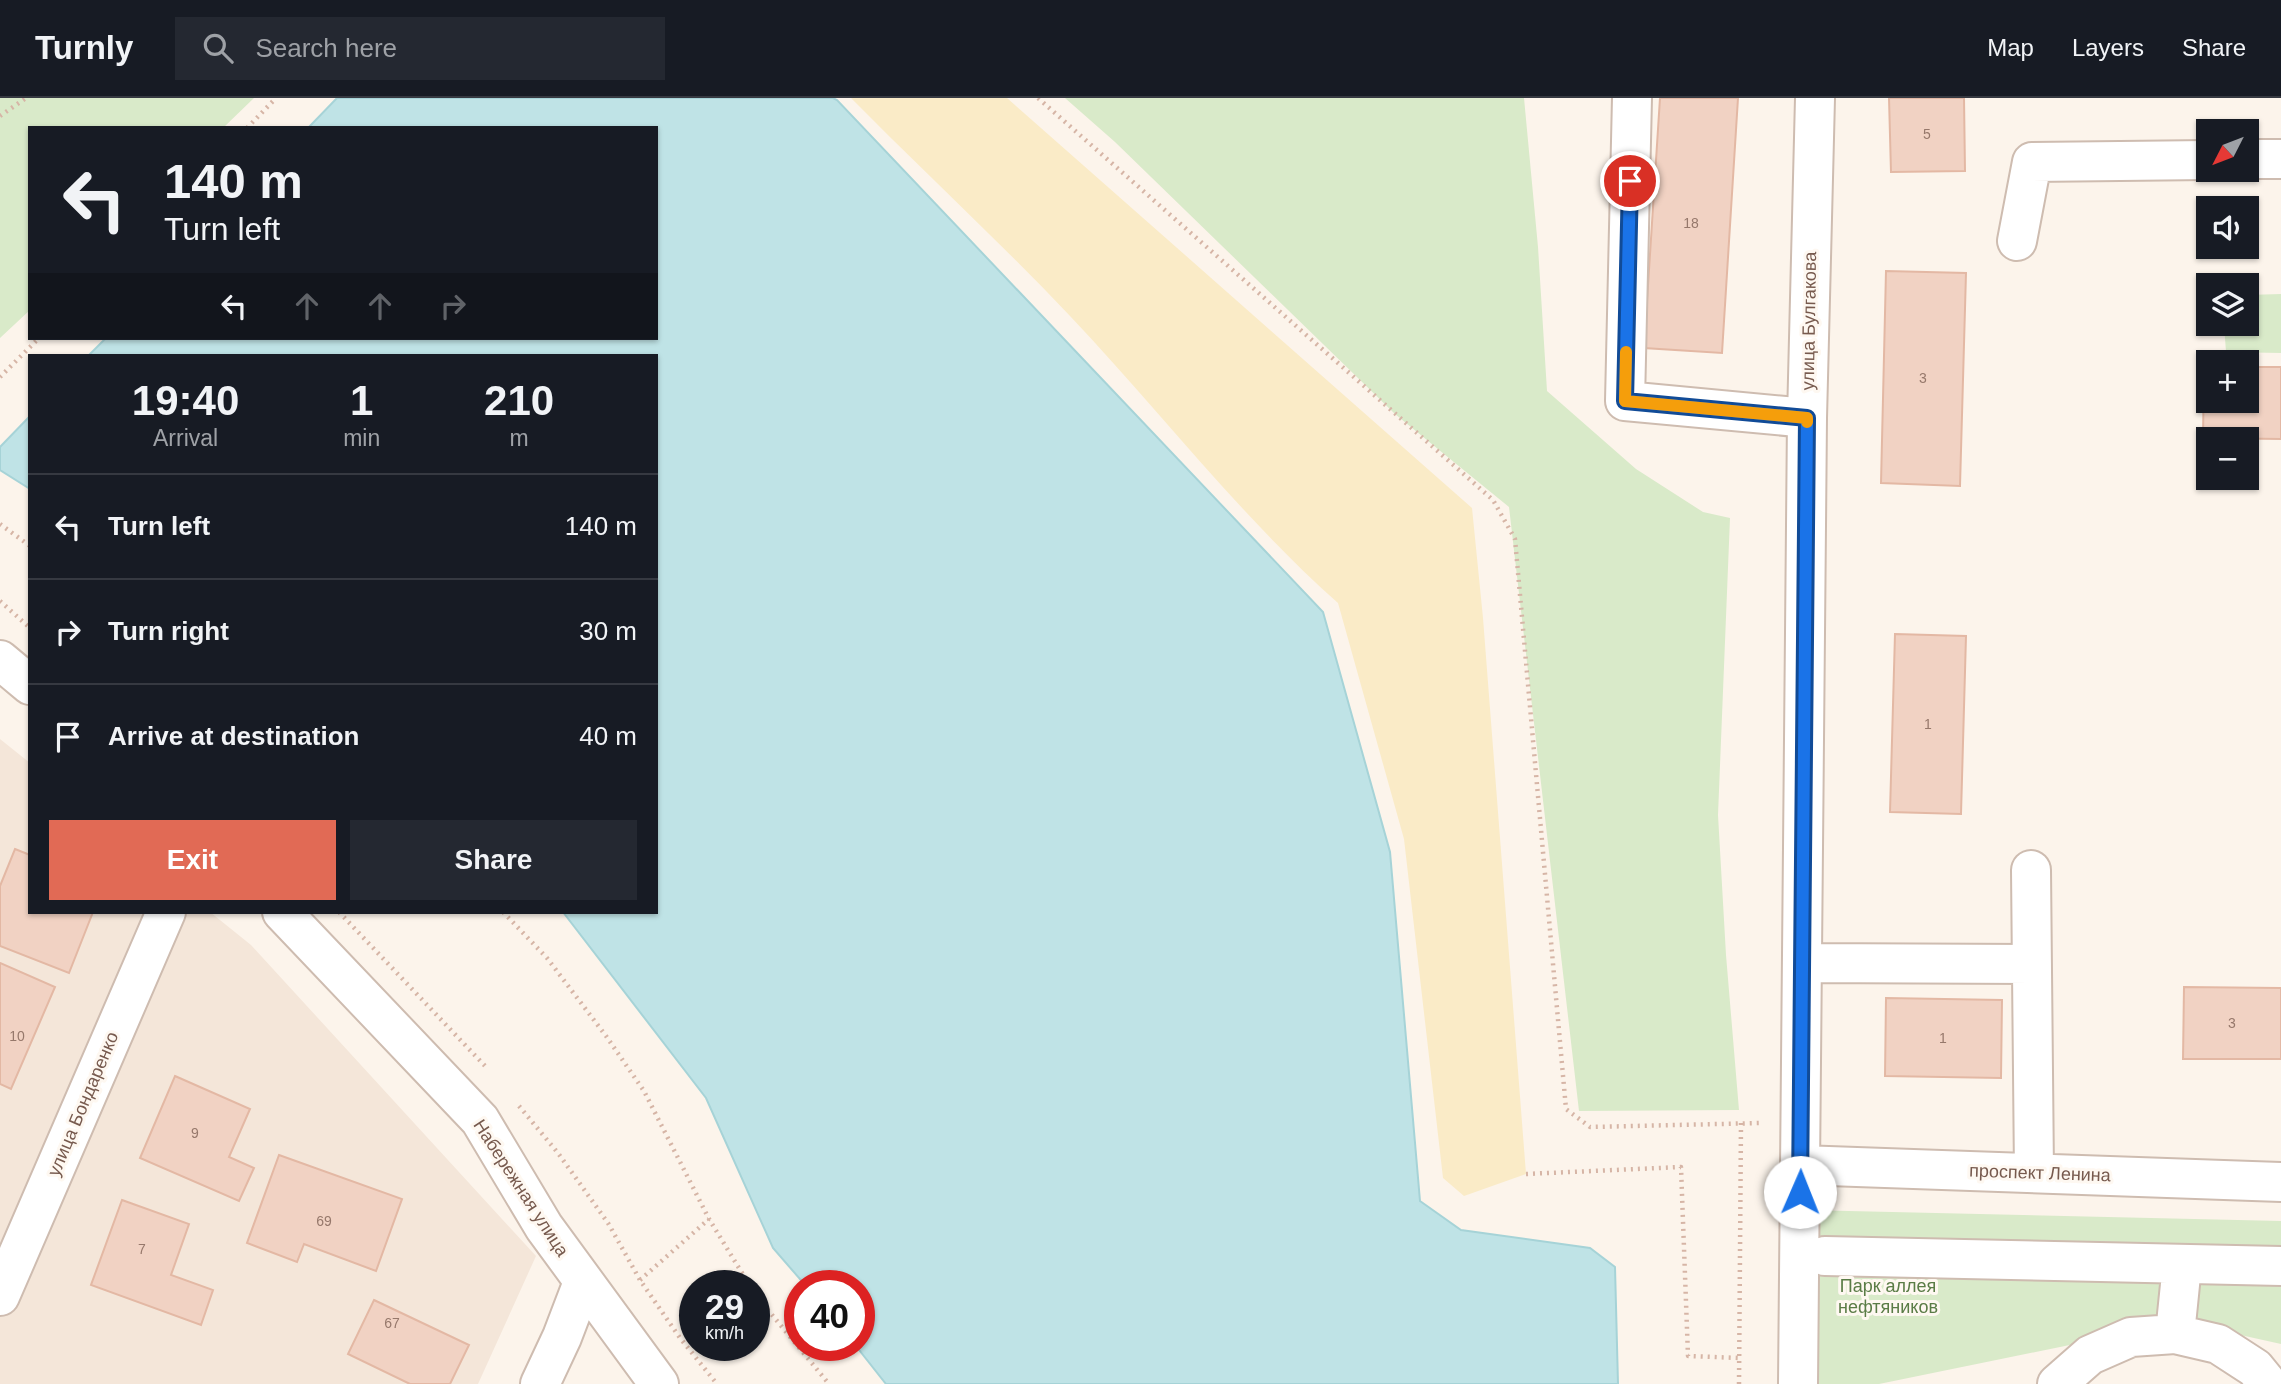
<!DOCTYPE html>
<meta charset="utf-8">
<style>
body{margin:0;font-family:Helvetica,sans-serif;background:#242831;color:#f1f3f6;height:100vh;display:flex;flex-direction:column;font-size:26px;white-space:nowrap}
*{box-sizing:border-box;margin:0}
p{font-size:23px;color:#9ea1a6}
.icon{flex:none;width:38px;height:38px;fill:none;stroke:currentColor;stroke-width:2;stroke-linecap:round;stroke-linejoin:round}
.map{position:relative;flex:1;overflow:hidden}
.side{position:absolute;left:28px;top:256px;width:630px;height:560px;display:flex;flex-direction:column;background:#171b24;border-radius:0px;box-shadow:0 2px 5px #0004}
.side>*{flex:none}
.guide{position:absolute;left:28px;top:28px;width:630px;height:214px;border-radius:0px;box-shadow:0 2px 5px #0004;background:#171b24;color:#f1f3f6;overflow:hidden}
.needle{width:46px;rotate:228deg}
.buttons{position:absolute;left:2196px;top:21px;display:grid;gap:14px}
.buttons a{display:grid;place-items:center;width:63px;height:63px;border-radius:0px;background:#171b24;box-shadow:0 2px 5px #0004;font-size:35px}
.speed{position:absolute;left:679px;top:1172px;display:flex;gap:14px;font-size:35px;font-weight:700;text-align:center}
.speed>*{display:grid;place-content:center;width:91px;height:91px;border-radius:50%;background:#171b24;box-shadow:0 2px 5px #0004;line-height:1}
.speed small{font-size:18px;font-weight:400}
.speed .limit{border:10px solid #d22;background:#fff;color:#111}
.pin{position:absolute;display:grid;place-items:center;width:60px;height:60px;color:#fff;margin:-30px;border:4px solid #fff;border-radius:50%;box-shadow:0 2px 7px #0007}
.me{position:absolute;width:77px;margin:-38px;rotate:1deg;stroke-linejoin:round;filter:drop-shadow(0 0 5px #0008)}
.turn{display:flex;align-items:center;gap:24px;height:147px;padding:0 21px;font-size:32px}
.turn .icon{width:91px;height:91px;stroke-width:2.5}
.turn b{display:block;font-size:49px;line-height:60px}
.lanes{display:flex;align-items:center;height:66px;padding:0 21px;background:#0003;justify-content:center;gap:35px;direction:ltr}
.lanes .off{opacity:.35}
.eta{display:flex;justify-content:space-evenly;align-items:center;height:119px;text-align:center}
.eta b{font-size:42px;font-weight:600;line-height:49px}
.button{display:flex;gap:14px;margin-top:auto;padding:14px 21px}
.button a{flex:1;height:80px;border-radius:0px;background:#e16a55;color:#fff;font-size:28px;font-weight:600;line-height:80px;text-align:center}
.button a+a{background:#242831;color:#f1f3f6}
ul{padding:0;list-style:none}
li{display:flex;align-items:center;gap:21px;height:105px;padding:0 21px;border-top:2px solid #363941}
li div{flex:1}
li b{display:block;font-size:26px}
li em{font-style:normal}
header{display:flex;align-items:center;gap:42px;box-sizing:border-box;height:98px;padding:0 35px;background:#171b24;border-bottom:2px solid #363941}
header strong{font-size:33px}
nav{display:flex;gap:38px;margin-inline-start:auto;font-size:24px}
.search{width:490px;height:63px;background:#242831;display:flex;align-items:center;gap:18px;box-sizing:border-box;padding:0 24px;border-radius:0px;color:#9ea1a6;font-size:26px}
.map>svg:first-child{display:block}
.residential{fill:#f4e6d9}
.green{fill:#d9eac9}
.sand{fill:#faebc7}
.water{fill:#bfe3e6;stroke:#a6d3d7;stroke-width:2}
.building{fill:#f1d2c3;stroke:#e3b8a4;stroke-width:2}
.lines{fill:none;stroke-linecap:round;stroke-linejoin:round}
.minor-casing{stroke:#cebcb0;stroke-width:42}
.path{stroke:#d6b5a6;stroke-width:4.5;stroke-dasharray:2 5;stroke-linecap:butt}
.minor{stroke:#fff;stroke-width:38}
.route-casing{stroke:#114b97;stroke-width:18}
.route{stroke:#1a73e8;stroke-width:12}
.slow{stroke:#f59e0b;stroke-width:12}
.labels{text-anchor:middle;stroke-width:6;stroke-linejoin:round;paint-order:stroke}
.number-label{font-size:14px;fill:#96786b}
.street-label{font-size:18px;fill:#775a4e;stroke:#fef8f1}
.park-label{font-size:18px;fill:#5a7c46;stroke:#fef8f1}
</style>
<header>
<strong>Turnly</strong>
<div class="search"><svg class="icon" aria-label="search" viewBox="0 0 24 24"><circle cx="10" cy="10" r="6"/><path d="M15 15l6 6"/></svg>Search here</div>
<nav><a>Map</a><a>Layers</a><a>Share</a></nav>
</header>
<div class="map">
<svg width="2281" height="1286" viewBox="0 0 2281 1286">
<rect width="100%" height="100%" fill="#fcf4eb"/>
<path class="residential" d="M0,641l30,24v149h180l41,33 285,311 -58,128h-478z"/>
<path class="green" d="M0,0h254l-31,30h-193v182l-30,28z
M1065,0h459l14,149 9,144 89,78 67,43 27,6 -12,297 8,140 13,155 -160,1 -70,-604 -114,-93 -280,-272z
M2281,196v59l-55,-1 -2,-28h23v-29z
M1805,1112l476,11v123l-99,-22 -303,62h-76z"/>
<path class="sand" d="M851,0h156l465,410 11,110 43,556 -62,22 -21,-18 -39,-339 -66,-236c-98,-87 -178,-192 -268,-287 -71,-75 -147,-145 -219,-218z"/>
<path class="water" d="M337,0h496l4,2 486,512 67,240 30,349 41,29 129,18 25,19 3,117h-732l-30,-38h3v-60h-53l-33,-38 -67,-150 -143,-186h93v-557h-567l17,-17h550v-210h-348z
M30,318v73l-30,-19v-23z"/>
<path class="building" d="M1660,0h78l-16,255 -78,-5z
M1889,0h75l1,73 -74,1z
M1886,173l80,2 -6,213 -79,-3z
M2204,268h4v35h39v-34h34v72l-78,-1z
M1895,536l71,2 -5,178 -71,-2z
M15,751l15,6v57h63l-24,61 -69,-27v-60z
M0,865l55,24 -44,102 -11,-5z
M2184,889l97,1v71h-98z
M1886,900l116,2 -1,78 -116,-2z
M175,978l75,33 -21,48 25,11 -15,33 -99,-43z
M279,1057l123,44 -26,72 -72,-27 -7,18 -50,-19z
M122,1102l67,24 -18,51 42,15 -12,35 -110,-40z
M374,1202l95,45 -19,39h-40l-62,-30z"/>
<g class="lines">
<defs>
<path id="minor" d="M1632,0l-7,303 182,17
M2247,61h34
M2017,143l15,-79 176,-2
M0,562l30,25
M2031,772l3,303
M282,814l198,208 64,107 115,157
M1802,865l230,1
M1800,1067l481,17
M1825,1158l456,10
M0,1198l166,-384
M2175,1236l7,-69
M540,1286l22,-47 21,-55
M1798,1286l9,-966 8,-320
M2057,1286l33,-29 41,-18 44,-3 43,10 37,24 13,16"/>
</defs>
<use href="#minor" class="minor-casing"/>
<path class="path" d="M1038,0l455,402 22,39 51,570 24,18 172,-4
M0,18l26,-18
M247,30l29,-30
M0,279l39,-39
M0,426l30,22
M0,503l30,27
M339,814l147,155
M503,814l44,46 59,78 38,55 65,128 41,67
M519,1008l39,47 50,70 32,57 40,58 37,46
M1526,1076l155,-7 7,189 51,2
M640,1182l69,-61
M754,1195l75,91
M1739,1286l2,-262"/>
<use href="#minor" class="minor"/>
</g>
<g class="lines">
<defs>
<path id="route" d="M1630,83l-5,220 182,17 -7,774"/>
</defs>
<use href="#route" class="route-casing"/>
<use href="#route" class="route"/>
<path class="slow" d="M1626,254l-1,49 182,17v4"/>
</g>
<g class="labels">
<g class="number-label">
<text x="1927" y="41">5</text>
<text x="1691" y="130">18</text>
<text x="1923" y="285">3</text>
<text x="1928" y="631">1</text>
<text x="2232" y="930">3</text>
<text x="17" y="943">10</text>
<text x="1943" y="945">1</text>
<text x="195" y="1040">9</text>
<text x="324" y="1128">69</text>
<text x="142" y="1156">7</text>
<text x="392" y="1230">67</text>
</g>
<g class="street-label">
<text transform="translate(1809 223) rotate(-89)" y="6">улица Булгакова</text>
<text transform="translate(83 1006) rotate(-67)" y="6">улица Бондаренко</text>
<text transform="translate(2040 1075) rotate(2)" y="6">проспект Ленина</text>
<text transform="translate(521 1090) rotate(57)" y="6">Набережная улица</text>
</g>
<g class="park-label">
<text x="1888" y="1194">Парк аллея<tspan x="1888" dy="21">нефтяников</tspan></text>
</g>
</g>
</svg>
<div class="buttons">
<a><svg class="needle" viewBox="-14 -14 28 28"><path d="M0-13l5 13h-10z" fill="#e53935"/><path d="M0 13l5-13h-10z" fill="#9ea1a6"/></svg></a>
<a><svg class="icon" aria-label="sound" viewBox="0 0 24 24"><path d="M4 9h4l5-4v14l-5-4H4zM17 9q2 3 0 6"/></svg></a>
<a><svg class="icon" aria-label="layers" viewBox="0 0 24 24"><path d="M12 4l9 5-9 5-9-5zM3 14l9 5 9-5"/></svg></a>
<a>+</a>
<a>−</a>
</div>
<div class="speed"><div>29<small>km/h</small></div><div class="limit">40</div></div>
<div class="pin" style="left:1630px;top:83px;background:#d93025"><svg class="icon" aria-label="arrive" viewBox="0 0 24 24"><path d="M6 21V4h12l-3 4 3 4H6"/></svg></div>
<svg class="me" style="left:1800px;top:1094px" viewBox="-20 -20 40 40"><circle r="19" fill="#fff"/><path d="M0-13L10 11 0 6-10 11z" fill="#1a73e8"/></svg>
<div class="guide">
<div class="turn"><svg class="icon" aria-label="left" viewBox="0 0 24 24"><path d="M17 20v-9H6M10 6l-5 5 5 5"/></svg><div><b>140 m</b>Turn left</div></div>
<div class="lanes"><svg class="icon" aria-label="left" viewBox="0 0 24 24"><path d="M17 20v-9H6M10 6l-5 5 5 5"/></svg><svg class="icon off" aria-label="ahead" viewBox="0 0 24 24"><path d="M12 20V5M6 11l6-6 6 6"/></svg><svg class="icon off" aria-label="ahead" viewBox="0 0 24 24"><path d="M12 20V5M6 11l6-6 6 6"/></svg><svg class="icon off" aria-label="right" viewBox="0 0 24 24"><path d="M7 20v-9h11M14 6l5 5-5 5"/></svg></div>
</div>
<section class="side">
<div class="eta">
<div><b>19:40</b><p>Arrival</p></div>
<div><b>1</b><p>min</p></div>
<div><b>210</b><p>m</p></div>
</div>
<ul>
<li><svg class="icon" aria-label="left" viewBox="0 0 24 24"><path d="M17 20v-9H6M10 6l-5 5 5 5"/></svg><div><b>Turn left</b></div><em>140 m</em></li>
<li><svg class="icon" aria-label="right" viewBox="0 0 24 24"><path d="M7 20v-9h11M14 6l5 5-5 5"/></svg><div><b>Turn right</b></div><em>30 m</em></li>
<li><svg class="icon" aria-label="arrive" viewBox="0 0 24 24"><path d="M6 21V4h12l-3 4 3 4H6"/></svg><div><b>Arrive at destination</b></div><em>40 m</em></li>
</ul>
<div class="button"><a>Exit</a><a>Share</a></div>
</section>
</div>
